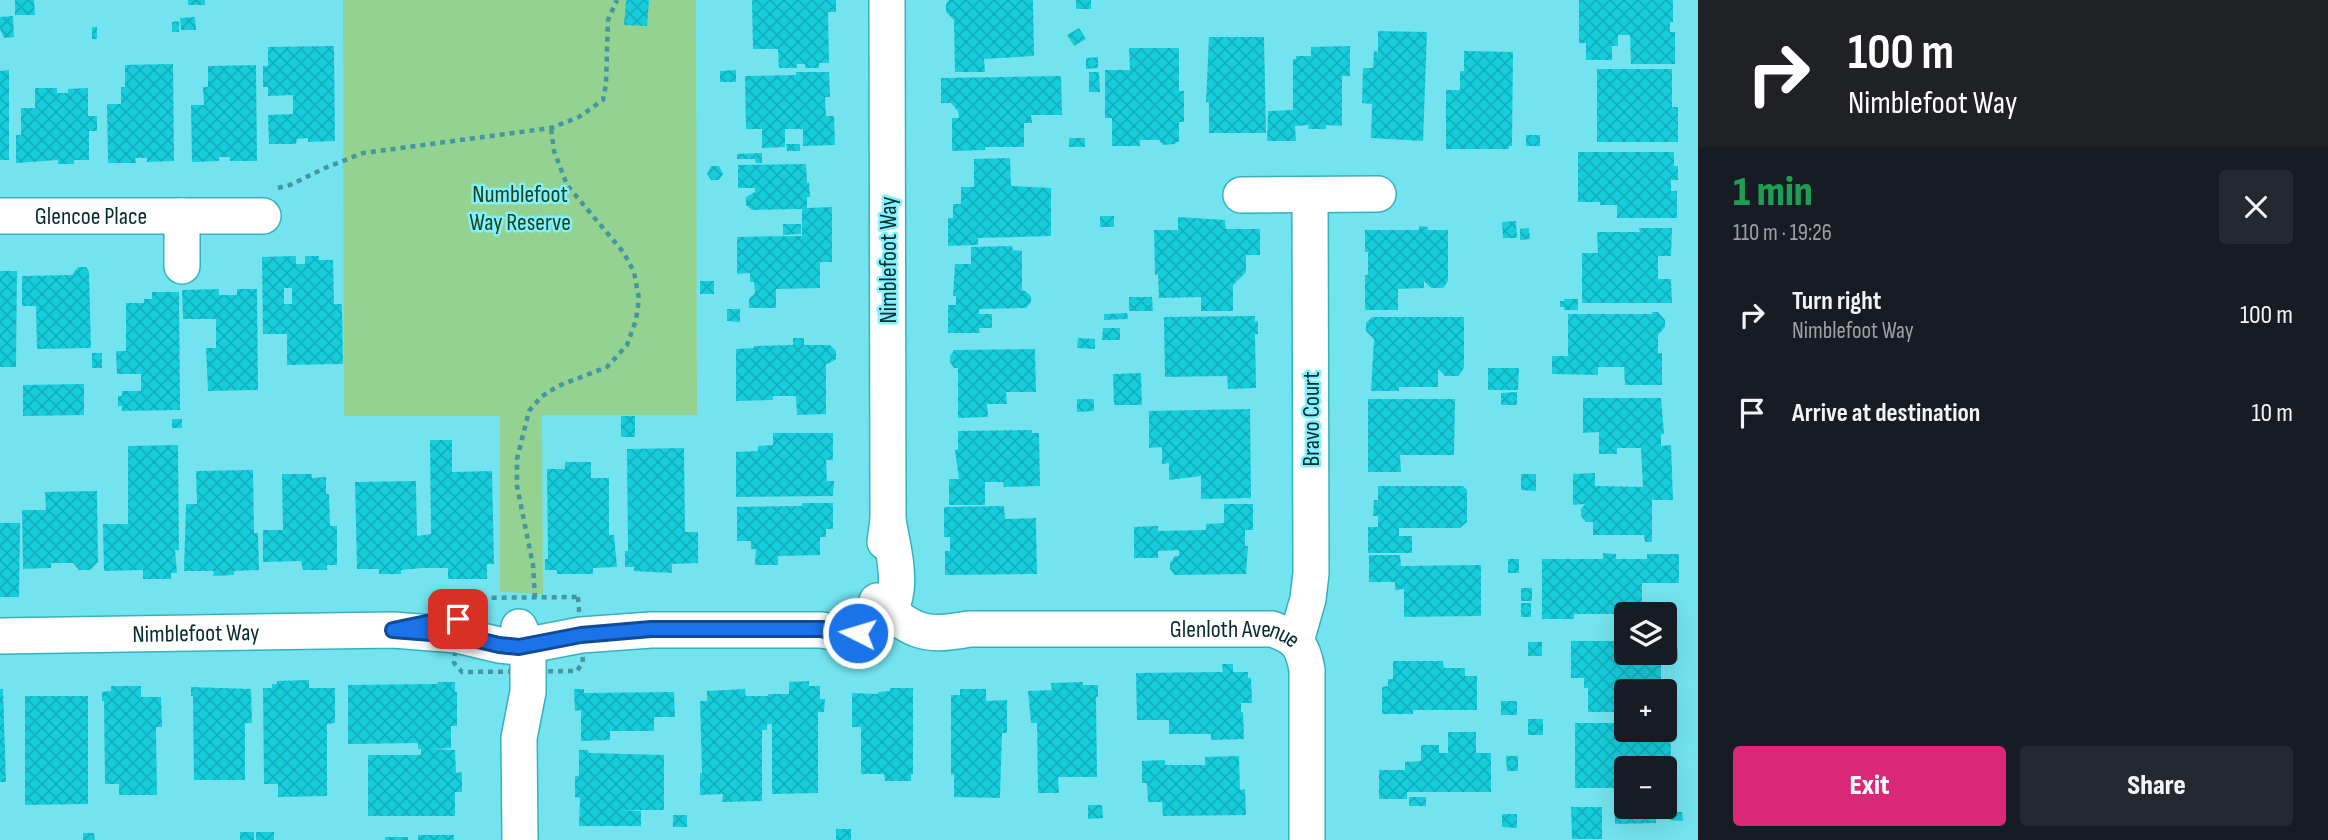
<!DOCTYPE html>
<meta charset="utf-8">
<style>
body{margin:0;font-family:"Sofia Sans Condensed",sans-serif;background:#242831;color:#f1f3f6;height:100vh;display:flex;flex-direction:column;font-size:26px;white-space:nowrap}
*{box-sizing:border-box;margin:0}
p{font-size:23px;color:#9ea1a6}
.icon{flex:none;width:38px;height:38px;fill:none;stroke:currentColor;stroke-width:2;stroke-linecap:round;stroke-linejoin:round}
.map{position:relative;flex:1;overflow:hidden}
.panel{display:flex;flex-direction:column;background:#171b24;width:630px}
.panel>*{flex:none}
.guide{background:#202124;color:#fff;overflow:hidden}
.fabs{position:absolute;left:1614px;top:602px;display:grid;gap:14px}
.fabs a{display:grid;place-items:center;width:63px;height:63px;border-radius:7px;background:#171b24;box-shadow:0 7px 28px #0002;font-size:35px}
.pin{position:absolute;display:grid;place-items:center;width:60px;height:60px;color:#fff;margin:-30px;border-radius:14px;box-shadow:0 4px 10px #0006}
.me{position:absolute;width:77px;margin:-38px;rotate:275deg;stroke-linejoin:round;filter:drop-shadow(0 0 5px #0008)}
.turn{display:flex;align-items:center;gap:24px;height:147px;padding:0 35px;font-size:32px}
.turn .icon{width:91px;height:91px;stroke-width:2.5}
.turn b{display:block;font-size:49px;line-height:60px}
.round{display:grid;place-items:center;flex:none;width:74px;height:74px;border-radius:7px;background:#242831}
.head{display:flex;align-items:center;justify-content:space-between;height:119px;padding:0 35px}
h1{font-size:42px;font-weight:800;line-height:52px;color:#1e9e55}
.primary-button{display:flex;gap:14px;margin-top:auto;padding:14px 35px}
.primary-button a{flex:1;height:80px;border-radius:7px;background:#db2777;color:#fff;font-size:28px;font-weight:800;line-height:80px;text-align:center}
.primary-button a+a{background:#242831;color:#f1f3f6}
ul{padding:0;list-style:none}
li{display:flex;align-items:center;gap:21px;height:98px;padding:0 35px}
li div{flex:1}
li b{display:block;font-size:26px}
li em{font-style:normal}
main{display:flex;flex:1;min-height:0}
.map>svg:first-child{display:block}
.green{fill:#93d291}
.building{fill:url(#building-cross-hatch);fill-rule:evenodd}
.lines{fill:none;stroke-linecap:round;stroke-linejoin:round}
.minor-casing{stroke:#37b0bb;stroke-width:38}
.path{stroke:#45969e;stroke-width:4.5;stroke-dasharray:5 5;stroke-linecap:butt}
.minor{stroke:#fff;stroke-width:35}
.route-casing{stroke:#114b97;stroke-width:18}
.route{stroke:#1a73e8;stroke-width:12}
.labels{text-anchor:middle;stroke-width:5;stroke-linejoin:round;paint-order:stroke}
.park-label{font-size:24px;fill:#1c421c;stroke:#80f1fd}
.street-label{font-size:24px;fill:#052b2f;stroke:#80f1fd}
</style>
<main>
<div class="map">
<svg width="1698" height="840" viewBox="0 0 1698 840">
<defs>
<pattern id="building-cross-hatch" width="8" height="8" patternUnits="userSpaceOnUse" patternTransform="scale(1.75)"><rect width="8" height="8" fill="#16cddb"/><path d="M0 0l8 8M0 8l8-8" fill="none" stroke="#13b0bc"/></pattern>
</defs>
<rect width="100%" height="100%" fill="#73e4ef"/>
<path class="green" d="M343,0h353l1,415h-155l1,179 -43,-2v-176h-156z"/>
<path class="building" d="M15,0h19l1,15h-20z
M188,0h17v5h-17z
M626,0h23l-2,26 -23,-1z
M752,0h84v12h-8l1,51h-10v5h-14v-4h-8v4h-18l-1,-19h-25z
M949,0h84l1,56 -50,3 1,13h-30l-1,-52 -8,-8v-8z
M1076,0h15v9h-15z
M1579,0h94v22h-3v10h5v32h-44l-1,-29h-12v11h-6v14h-26v-17h-7z
M13,16l1,21 -10,1 -4,-9v-12z
M195,17l1,13h-15l-1,-12z
M179,21v11h-7v-10z
M92,27h5v12h-5z
M1079,28l7,11 -12,7 -7,-11z
M1378,31l49,1 -4,109 -52,-3 1,-34 -10,-1 1,-35h10l1,-17 4,1z
M1209,37h55l2,96h-57v-31h-3z
M334,46l1,95 -27,1v-4l-11,1 -1,5h-27l-1,-29 25,-1v-19l-25,1v-9h-5v-21h5v-19z
M1350,46v30h-8v50l-16,-1v4h-18l1,-4 -14,1 1,15h-29l1,-30 25,-1v-51h3v-3h15v-9z
M1129,48h50v43h5v31h-5v20h-3l-1,2 -12,1 -4,-5h-19v6h-28v-28h-7v-48h25z
M1464,51l49,1 -1,94h-3v3h-63v-59h14v-19h4z
M1098,57v11l-12,1v-11z
M173,64l1,97 -27,1v-4h-12l1,5h-28l-1,-59h14v-17h4v-22z
M256,65l1,96h-27v-4h-11v4l-27,1 -1,-57h13l-1,-18h5v-21z
M1597,69h75v38h6v35h-81z
M9,70v90h-9v-89z
M736,70v12h-16v-11z
M796,72h33l1,25h-5l1,19h8l1,29 -32,1v-17h-18v18l-23,1v-19h-16l-1,-53 51,-1z
M1089,72h10l1,20h-11z
M1061,76l1,39h-31l1,8h-8v24h-39v3l-33,1v-33h7l-1,-7 -7,-8h-10v-25z
M35,88h22v5h11v-4l20,-1v28h9v15h-8v29h-15v4h-16v-4l-42,3v-28h5v-27h14z
M1526,135h14v11h-14z
M1069,138h16v9h-16z
M786,144h14v7h-13z
M1578,152h96v14h4v14h-7v11h6v27h-60v-13h-17v-3h-22z
M762,153v10h-6l-1,-4h-18v-5z
M1010,158l1,28 40,2v48l-73,2v7l-30,1v-28h5v-14h8v-17h13v-28z
M806,164l1,19 2,-1 1,15h-3v11l25,-1v55h-12v26l-44,1v19h-27v-9l6,-6 -1,-11h-4v-9l-13,1v-37l65,-1v-27l-50,1 -6,-5v-8l9,-5v-4h-17v-23z
M711,166h8l4,8 -4,6h-8l-4,-6z
M1100,216h14v11h-14z
M1178,217l47,3 1,9h34v26h-14v17l-13,13v26h-32v-14l-42,1 -1,-24 -3,1 -1,-45h24z
M1516,221l1,17h-14l-1,-16z
M783,224h18v10l-18,1z
M1419,226l9,1v3h20v51l-5,7h-12l-7,-7v7l-26,1v21h-33v-35h3v-23h-3v-22h54z
M1529,228l1,11 -10,1v-11z
M1639,228h33l-1,28h-13v23h13l1,24h-90v-50h16l-1,-21h43z
M1012,246l1,4 9,1v39l3,1 6,5v6l-5,6 -47,1v5h13v14h-13l1,5h-32v-28h8v-9h-3l2,-32h16v-17z
M296,256v8h9v-8h14v4h14l1,44h8l1,60 -56,1v-31h-24l-1,-77zM284,288h8v16h-8z
M78,267h8l3,5 2,76 -54,1 -1,-43h-14v-30l50,-1z
M0,271h17l-1,96h-16z
M700,281h14v13h-14z
M219,289v6h18v-6h20l1,101 -50,1 -2,-43h10v-29h-33l-1,-29z
M152,292h27l1,118 -58,1v-5h-4v-10h4v-5h19v-17h-24l-1,-23h10v-48h18v-4h8z
M1129,297h23l1,14h-24z
M1564,299h14v11h-14v-3h-4v-6h4z
M727,309h13v13l-13,-1z
M1652,312h6l7,8v7l-7,8v18h4v32h-37l-1,-18h-26v8l-46,-1v-18h16v-42h85z
M1127,313l1,6 -24,1v-6z
M1255,316v6l3,-1v13h-3l1,54 -28,1 -1,-13 -62,1 -1,-60z
M1372,317h92v51l-6,8h-13l-7,-7v18h-39v4h-28l3,-52 -8,-8v-8z
M1103,328h17v12h-18z
M793,338h11v7h26l6,6v8l-6,4 -4,1v50l-29,1 -1,-19h-23v4l-37,1v-52l18,-1v-2l39,-1z
M1078,338l17,1v10l-18,-1z
M1035,349l1,43h-30l1,12h-20l1,13 -30,1v-50h-4l-4,-6v-6l4,-6z
M92,353h10v15h-10z
M1488,368h31l-1,22h-30z
M1141,373l1,32h-28l-1,-31z
M84,384v31l-61,1v-31z
M1517,392v13h-16v-12z
M1583,398h78l3,36h-3v12l10,-1 2,55h-21v42h-7l-1,-7h-51v-13h-7l-5,-6v-7l4,-5 -12,1v-31l22,-1v13l48,1 -2,-39h-24v6h-18v-22l-16,1z
M1077,399h17v12l-17,1z
M1368,399h87l-1,56h-54l1,17h-33z
M1250,409l1,89 -50,1v-23l-32,4v-17l-7,1v-17l-13,1v-37z
M621,416h14v21h-14z
M172,419h10v9h-10z
M1032,430v3h7l1,53 -36,1 -1,-5h-18v23h-36v-26h10l-4,-29 3,-1v-18z
M773,433h60v27h-7l1,21h7l-1,15 -97,1v-45l22,-1v-5l15,-1z
M430,440h22v32l40,-1 2,93h-7v15h-39v-11h-26l-21,2v4h-22v-5h-22l-2,-87 61,-1 1,55 14,-2z
M178,445l1,105h-4l2,23h-6v6h-28v-9l-39,1 -1,-47h25v-78z
M684,448l1,84h13v31l-26,1v9l-38,-2v-4h-9v-16h3l-1,-102z
M565,462h26v16h18v57h5l3,32 -24,1v6h-36v-4h-12v-11h3l-1,-90h18z
M253,470l1,63h4l1,37 -25,1v4l-21,1 1,-5h-30l2,-67h11l-1,-33z
M282,474h30v4l14,-1v17h3l1,32h7v39h-10v5h-24l-2,-9 -38,1v-32h20z
M1521,474h15v17l-15,-1z
M1378,486h85l4,4v32l-7,6h-61v8h13v17h-44v-26h10v-11h-5l1,-16h4z
M97,491l1,71 -8,8h-11l-6,-7h-22v5l-28,1 -1,-59h24l-1,-18z
M802,503h31v26h-7v8h-6v18l-42,1v9h-23l1,-16h-5v-8h-14v-34l65,-1z
M1224,504h29v26h-8v16h3l-2,28 -71,1 -5,-6v-6l5,-7h4v-6l-21,1v7h-24v-31l24,-1v5l48,-1v-6l18,-1z
M1004,506l1,13 31,-1 1,56 -92,1v-24h5v-14h-6v-30z
M0,523h20l-1,74h-19z
M1603,553l13,1v5h31v-5h32v29h-37v31h-68v5h-32v-60h61z
M1369,555h31l1,11 80,-1v51l-77,1v-28l-9,1v-8h-26z
M1508,559h11v14h-11z
M1521,588h11v13h-11z
M1521,603h10v14h-10z
M1571,641h55v12h38v-10h7l7,6v10l-6,5h-11v27h-35v21h-38v-24h-4v-10h-13z
M1528,642h14v14h-14z
M1393,661h50l1,7h21v8h12v34h-64v4h-31v-27l6,-1v-7h5z
M1222,664h11v8h15v6h3l1,25h-11v9h2l1,27 -33,1v-6h-42v-14h-32l-1,-47 87,-1z
M309,680v8h26v35l-8,1v72l-49,1v-13h-14l-1,-96h9v-4h5v-3z
M809,681v5h11v13h5l-1,13h-6v81l-46,1v-70h-5v6h-5v71l-40,1 1,-8 -23,1v-22h2l-2,-72h7v-10l38,-2 1,7h22v-2h21v-12z
M438,682h17v10h2v34h-6v22l-20,1 24,1 1,23 6,-1v20h-7v24h-87v-61h53v-6h-3v-6l-70,1v-59l90,-1z
M1083,682v3h15v12h-2l1,80h-39l1,16h-21l-1,-70h-6l-3,-32 24,-1 -1,-7z
M111,686h30v11h20l1,30h-6l1,68h-38v-11h-14l-1,-83h-2v-9l9,-1z
M191,687l60,2 1,34h-7v57h-51l-1,-84h-2z
M890,688h23v86h-2v7h-26l-1,-7h-23v-47h-9v-34l26,1v-2l12,-1z
M0,689h3l3,93h-6z
M574,689h10v4l90,-1 1,25h-21v14h-44v9l-29,1v-31l-6,1z
M960,689h26v12l21,-1v33h-5l-2,65 -46,-1v-23l-3,1v-80h9z
M25,696h63v108l-63,1z
M1501,701h16v14h-16z
M1528,719h15v16h-15z
M1575,723h51v7h38v-7h6l2,64h-8v-19h-38v20h-51z
M1448,732h28v21h15v39h-84v7h-28v-29h26v-8l16,-1v-16h18v8h9z
M579,750h9l1,3 75,2v55h-44l21,1v15h-62l1,-28 -5,-1v-21h4z
M1239,756l1,34 5,-1 1,26 -83,1 -1,-14h-14l-1,-19h-5v-22l23,-1v5h40v-8z
M1506,756h12v15h-11z
M1409,797h17v9h-17z
M1088,805h14l1,13 -15,1z
M1571,807h31v32h-30z
M1615,807h41v16l-41,1z
M1669,812h13l1,9 -14,-1z
M1502,814h15v14l-15,-1z
M673,815h14v12h-14z
M836,829h15v11h-15z
M240,832h14v8h-14z
M256,832h18v8h-18z
M83,833h11l1,7h-12z
M418,835h36v5h-36z
M385,837h23v3h-23z"/>
<g class="lines">
<defs>
<g id="minor">
<path d="M1241,195l137,-1"/>
<path id="s1" d="M0,216h263"/>
<path d="M182,266v-50"/>
<path d="M885,542l3,-22 -1,-520"/>
<path id="s2" d="M877,601c35,30 45,37 92,28h303c24,8 31,16 35,41v170"/>
<path d="M519,627l9,19v46l-9,46 1,102"/>
<path id="s3" d="M0,636l393,-6 64,5 42,10 20,2 62,-12 70,-5h171c17,4 31,5 48,-3 41,-18 24,-71 18,-107"/>
<path d="M1296,641l12,-42 3,-26 -1,-378"/>
</g>
</defs>
<use href="#minor" class="minor-casing"/>
<path class="path" d="M278,188l12,-3 35,-17 38,-15 188,-25 28,-11 24,-17 3,-16 2,-64 9,-20
M578,597l5,65 -6,9 -115,1 -8,-9 6,-65z
M535,598l-2,-33 -16,-79v-27l12,-48 12,-14 17,-11 49,-19 20,-22 9,-25 3,-21 -5,-27 -10,-19 -57,-68 -13,-34 -3,-23"/>
<use href="#minor" class="minor"/>
</g>
<g class="lines">
<defs>
<path id="route" d="M458,619l-17,1 -48,10 64,5 42,10 20,2 62,-12 70,-6h171l14,4h22"/>
</defs>
<use href="#route" class="route-casing"/>
<use href="#route" class="route"/>
</g>
<g class="labels">
<g class="park-label">
<text x="520" y="202">Numblefoot<tspan x="520" dy="28">Way Reserve</tspan></text>
</g>
<g class="street-label">
<text dy="8" stroke="none"><textPath href="#s1" startOffset="91">Glencoe Place</textPath></text>
<text transform="translate(888 260) rotate(-90)" y="8">Nimblefoot Way</text>
<text transform="translate(1311 419) rotate(-90)" y="8">Bravo Court</text>
<text dy="8" stroke="none"><textPath href="#s3" startOffset="196">Nimblefoot Way</textPath></text>
<text dy="8" stroke="none"><textPath href="#s2" startOffset="368">Glenloth Avenue</textPath></text>
</g>
</g>
</svg>
<div class="fabs">
<a><svg class="icon" aria-label="layers" viewBox="0 0 24 24"><path d="M12 4l9 5-9 5-9-5zM3 14l9 5 9-5"/></svg></a>
<a>+</a>
<a>−</a>
</div>
<div class="pin" style="left:458px;top:619px;background:#d93025"><svg class="icon" aria-label="arrive" viewBox="0 0 24 24"><path d="M6 21V4h12l-3 4 3 4H6"/></svg></div>
<svg class="me" style="left:858px;top:633px" viewBox="-20 -20 40 40"><circle r="17" fill="#1a73e8" stroke="#fff" stroke-width="3"/><path d="M0-11L8 9 0 5-8 9z" fill="#fff"/></svg>
</div>
<section class="panel">
<div class="guide">
<div class="turn"><svg class="icon" aria-label="right" viewBox="0 0 24 24"><path d="M7 20v-9h11M14 6l5 5-5 5"/></svg><div><b>100 m</b>Nimblefoot Way</div></div>
</div>
<div class="head"><div><h1>1 min</h1><p>110 m · 19:26</p></div><a class="round"><svg class="icon" aria-label="close" viewBox="0 0 24 24"><path d="M6 6l12 12M18 6L6 18"/></svg></a></div>
<ul>
<li><svg class="icon" aria-label="right" viewBox="0 0 24 24"><path d="M7 20v-9h11M14 6l5 5-5 5"/></svg><div><b>Turn right</b><p>Nimblefoot Way</p></div><em>100 m</em></li>
<li><svg class="icon" aria-label="arrive" viewBox="0 0 24 24"><path d="M6 21V4h12l-3 4 3 4H6"/></svg><div><b>Arrive at destination</b></div><em>10 m</em></li>
</ul>
<div class="primary-button"><a>Exit</a><a>Share</a></div>
</section>
</main>
